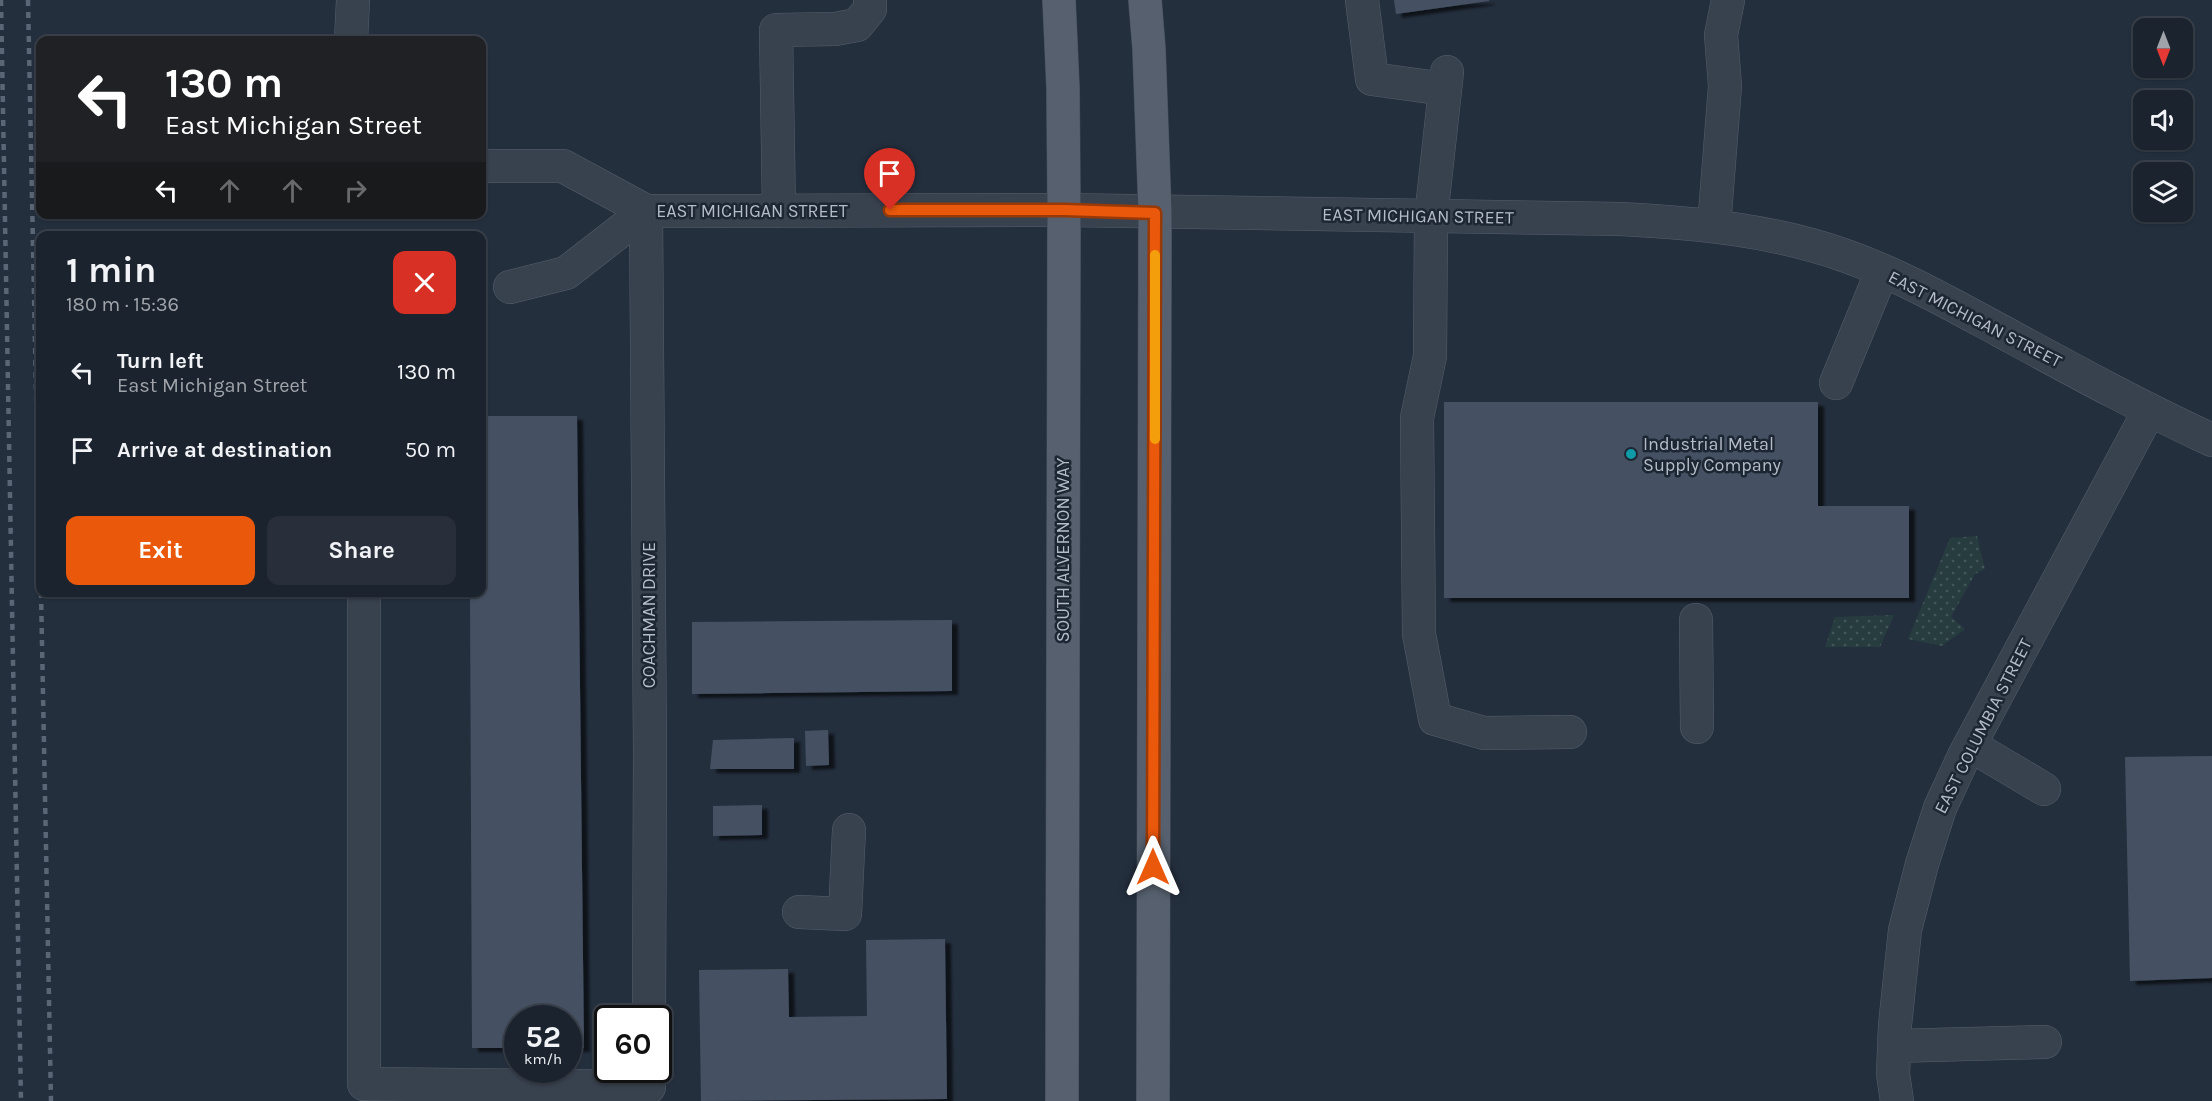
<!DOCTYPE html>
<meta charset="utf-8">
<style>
body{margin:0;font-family:Karla,sans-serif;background:#282f3a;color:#f1f3f6;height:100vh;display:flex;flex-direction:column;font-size:22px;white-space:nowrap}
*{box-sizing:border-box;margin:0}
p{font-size:20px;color:#a0a4aa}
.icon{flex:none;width:33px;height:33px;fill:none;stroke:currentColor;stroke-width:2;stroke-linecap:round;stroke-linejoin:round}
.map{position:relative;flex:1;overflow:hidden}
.drawer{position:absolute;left:36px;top:231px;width:450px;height:366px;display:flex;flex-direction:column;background:#1b232e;border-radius:12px;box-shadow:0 2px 4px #0004,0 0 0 2px #39404a}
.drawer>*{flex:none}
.guide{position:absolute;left:36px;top:36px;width:450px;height:183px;border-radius:12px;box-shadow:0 2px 4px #0004,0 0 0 2px #39404a;background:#202124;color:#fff;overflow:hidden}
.needle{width:39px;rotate:180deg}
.buttons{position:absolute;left:2133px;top:18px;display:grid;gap:12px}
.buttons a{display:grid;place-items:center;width:60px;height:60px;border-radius:12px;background:#1b232e;box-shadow:0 2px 4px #0004,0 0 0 2px #39404a;font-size:30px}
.speed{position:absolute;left:504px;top:1005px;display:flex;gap:12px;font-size:30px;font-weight:700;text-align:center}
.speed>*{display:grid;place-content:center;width:78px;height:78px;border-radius:50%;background:#1b232e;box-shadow:0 2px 4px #0004,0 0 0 2px #39404a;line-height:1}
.speed small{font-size:15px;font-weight:400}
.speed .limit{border:3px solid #111;border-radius:9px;background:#fff;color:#111}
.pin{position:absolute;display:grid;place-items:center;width:51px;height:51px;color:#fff;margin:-62px -26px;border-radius:50% 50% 50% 0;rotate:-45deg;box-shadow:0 0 6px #0007}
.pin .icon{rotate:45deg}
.me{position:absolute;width:66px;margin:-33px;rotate:0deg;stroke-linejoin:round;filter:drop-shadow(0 0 4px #0008)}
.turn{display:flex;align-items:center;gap:21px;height:126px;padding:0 30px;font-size:27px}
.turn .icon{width:78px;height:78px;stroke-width:2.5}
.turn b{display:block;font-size:42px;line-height:51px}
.lanes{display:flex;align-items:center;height:57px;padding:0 30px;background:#0003;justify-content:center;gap:30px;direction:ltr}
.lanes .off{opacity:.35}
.round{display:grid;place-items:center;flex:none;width:63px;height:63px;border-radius:12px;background:#282f3a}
.head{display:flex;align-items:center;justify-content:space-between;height:102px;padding:0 30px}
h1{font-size:36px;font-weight:700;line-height:45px}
.primary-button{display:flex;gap:12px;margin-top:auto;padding:12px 30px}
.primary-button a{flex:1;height:69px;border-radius:12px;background:#ea580c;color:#fff;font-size:24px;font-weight:700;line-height:69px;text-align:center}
.primary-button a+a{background:#282f3a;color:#f1f3f6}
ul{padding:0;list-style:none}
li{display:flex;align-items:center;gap:18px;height:78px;padding:0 30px}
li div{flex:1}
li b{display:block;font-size:22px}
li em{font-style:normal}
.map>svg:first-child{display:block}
.grass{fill:url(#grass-dots)}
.building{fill:#455162;filter:url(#shadow)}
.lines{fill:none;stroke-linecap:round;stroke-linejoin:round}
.minor-casing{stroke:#565f6c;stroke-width:34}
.major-casing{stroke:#414a57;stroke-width:34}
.minor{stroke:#38414e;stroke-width:33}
.major{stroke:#56606e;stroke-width:33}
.rail{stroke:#5a6575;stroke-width:4.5;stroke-dasharray:6 6;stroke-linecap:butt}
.route-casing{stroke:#983908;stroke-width:15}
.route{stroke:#ea580c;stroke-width:10}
.slow{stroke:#f59e0b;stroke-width:10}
.culture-dot{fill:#0f9aa8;stroke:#1d2633;stroke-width:2}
.labels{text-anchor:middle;stroke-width:5;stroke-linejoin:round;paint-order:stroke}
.street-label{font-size:18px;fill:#b4bcc9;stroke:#1d2633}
.poi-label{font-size:18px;fill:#b4bcc9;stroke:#1d2633;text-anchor:start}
</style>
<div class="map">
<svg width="2212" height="1101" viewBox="0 0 2212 1101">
<defs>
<pattern id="grass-dots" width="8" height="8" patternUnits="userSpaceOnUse" patternTransform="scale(1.5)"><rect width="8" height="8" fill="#263c3f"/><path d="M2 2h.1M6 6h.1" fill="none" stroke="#435659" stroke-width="1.8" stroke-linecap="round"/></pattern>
<filter id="shadow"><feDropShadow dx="6" dy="4" stdDeviation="1.5" flood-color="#0009"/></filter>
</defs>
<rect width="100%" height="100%" fill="#242f3e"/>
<path class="grass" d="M1977,536l8,33 -10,5 -24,43 14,12 -23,17 -34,-7 42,-101z
M1894,615l-14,32h-55l10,-30z"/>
<path class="building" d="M1394,0h95v1l-93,13z
M1444,402h374v104h91v92h-465z
M482,416h95l7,632h-16v-30h-50v30h-46l-2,-456h12z
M952,620v71l-260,3v-72z
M828,730l1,35 -23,1 -1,-35z
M794,738v31h-84l3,-29z
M2212,756v222l-82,3 -5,-224z
M762,805v30l-49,1v-30z
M945,939l2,160 -246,2 -2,-131 89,-1 1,48 78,-1 -1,-76z"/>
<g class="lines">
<defs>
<path id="minor" d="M1362,0l10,79 73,10
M351,40l2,-40
M1447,72l-16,145 -1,139 -13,62 2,216 16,85 49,14 86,-1
M482,166h81l83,45 418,-1 557,9c76,4 153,11 225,37 54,19 105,48 155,75 70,38 139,76 211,109
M646,211l4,540 -1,267
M779,211l-3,-181 59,-1 22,-4 13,-16v-9
M1714,226l11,-140 -4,-51 7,-35
M510,287l56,-14 80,-62
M1836,383l46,-112
M364,592v492l285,3
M1696,620l1,107
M1970,745l74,44
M799,912l46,2 4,-84
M1894,1046l151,-4
M1897,1101l-4,-27 2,-49 10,-95 17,-66 18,-56 25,-54 184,-343"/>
<path id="major" d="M1059,0l4,88 1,122 -2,891
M1145,0l4,49 6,164 -2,888"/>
</defs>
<use href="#minor" class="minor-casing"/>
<use href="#major" class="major-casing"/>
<use href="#minor" class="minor"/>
<use href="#major" class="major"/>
<path class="rail" d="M1,0l20,1101
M28,0l12,589
M41,592l10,509"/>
</g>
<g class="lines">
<defs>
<path id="route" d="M890,210h174l91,3 -2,654"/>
</defs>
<use href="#route" class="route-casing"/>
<use href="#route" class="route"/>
<path class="slow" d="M1155,439v-184"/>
</g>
<circle class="culture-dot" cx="1631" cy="454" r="6"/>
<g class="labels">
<g class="street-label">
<text x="752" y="217">EAST MICHIGAN STREET</text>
<text transform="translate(1418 216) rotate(1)" y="6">EAST MICHIGAN STREET</text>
<text transform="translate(1975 319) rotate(27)" y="6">EAST MICHIGAN STREET</text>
<text transform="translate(1063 550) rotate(-90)" y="6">SOUTH ALVERNON WAY</text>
<text transform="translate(649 615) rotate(-90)" y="6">COACHMAN DRIVE</text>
<text transform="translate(1983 726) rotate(-63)" y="6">EAST COLUMBIA STREET</text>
</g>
<g class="poi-label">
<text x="1643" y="450">Industrial Metal<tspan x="1643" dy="21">Supply Company</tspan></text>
</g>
</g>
</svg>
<div class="buttons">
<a><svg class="needle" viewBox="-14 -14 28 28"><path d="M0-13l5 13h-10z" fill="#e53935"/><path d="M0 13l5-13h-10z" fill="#a0a4aa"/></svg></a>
<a><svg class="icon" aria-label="sound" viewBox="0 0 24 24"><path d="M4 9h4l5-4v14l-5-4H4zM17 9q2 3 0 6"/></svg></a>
<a><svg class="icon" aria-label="layers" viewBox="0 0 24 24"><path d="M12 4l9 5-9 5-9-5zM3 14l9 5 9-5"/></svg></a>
</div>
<div class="speed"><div>52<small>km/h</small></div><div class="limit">60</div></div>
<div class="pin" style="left:890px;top:210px;background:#d93025"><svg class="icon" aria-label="arrive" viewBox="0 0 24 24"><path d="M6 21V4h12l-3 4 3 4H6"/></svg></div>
<svg class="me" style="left:1153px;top:867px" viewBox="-20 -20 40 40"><path d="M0-17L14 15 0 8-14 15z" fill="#ea580c" stroke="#fff" stroke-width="4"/></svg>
<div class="guide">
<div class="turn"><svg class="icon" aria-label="left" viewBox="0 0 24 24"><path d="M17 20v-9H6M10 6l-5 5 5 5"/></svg><div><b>130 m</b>East Michigan Street</div></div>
<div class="lanes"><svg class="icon" aria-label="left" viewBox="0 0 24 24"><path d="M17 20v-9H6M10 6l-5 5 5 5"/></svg><svg class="icon off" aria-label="ahead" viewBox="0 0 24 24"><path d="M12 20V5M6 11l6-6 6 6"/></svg><svg class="icon off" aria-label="ahead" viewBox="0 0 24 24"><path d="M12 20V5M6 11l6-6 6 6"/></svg><svg class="icon off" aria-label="right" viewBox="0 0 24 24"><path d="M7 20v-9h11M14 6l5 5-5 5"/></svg></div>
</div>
<section class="drawer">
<div class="head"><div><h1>1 min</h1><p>180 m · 15:36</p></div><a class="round" style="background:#d93025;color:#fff"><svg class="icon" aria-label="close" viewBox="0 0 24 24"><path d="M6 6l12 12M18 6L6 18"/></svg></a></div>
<ul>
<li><svg class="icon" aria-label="left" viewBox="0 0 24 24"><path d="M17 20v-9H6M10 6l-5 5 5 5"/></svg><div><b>Turn left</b><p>East Michigan Street</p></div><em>130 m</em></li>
<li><svg class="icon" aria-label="arrive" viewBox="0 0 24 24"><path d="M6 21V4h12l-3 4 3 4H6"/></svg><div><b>Arrive at destination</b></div><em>50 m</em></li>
</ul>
<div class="primary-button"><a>Exit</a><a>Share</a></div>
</section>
</div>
